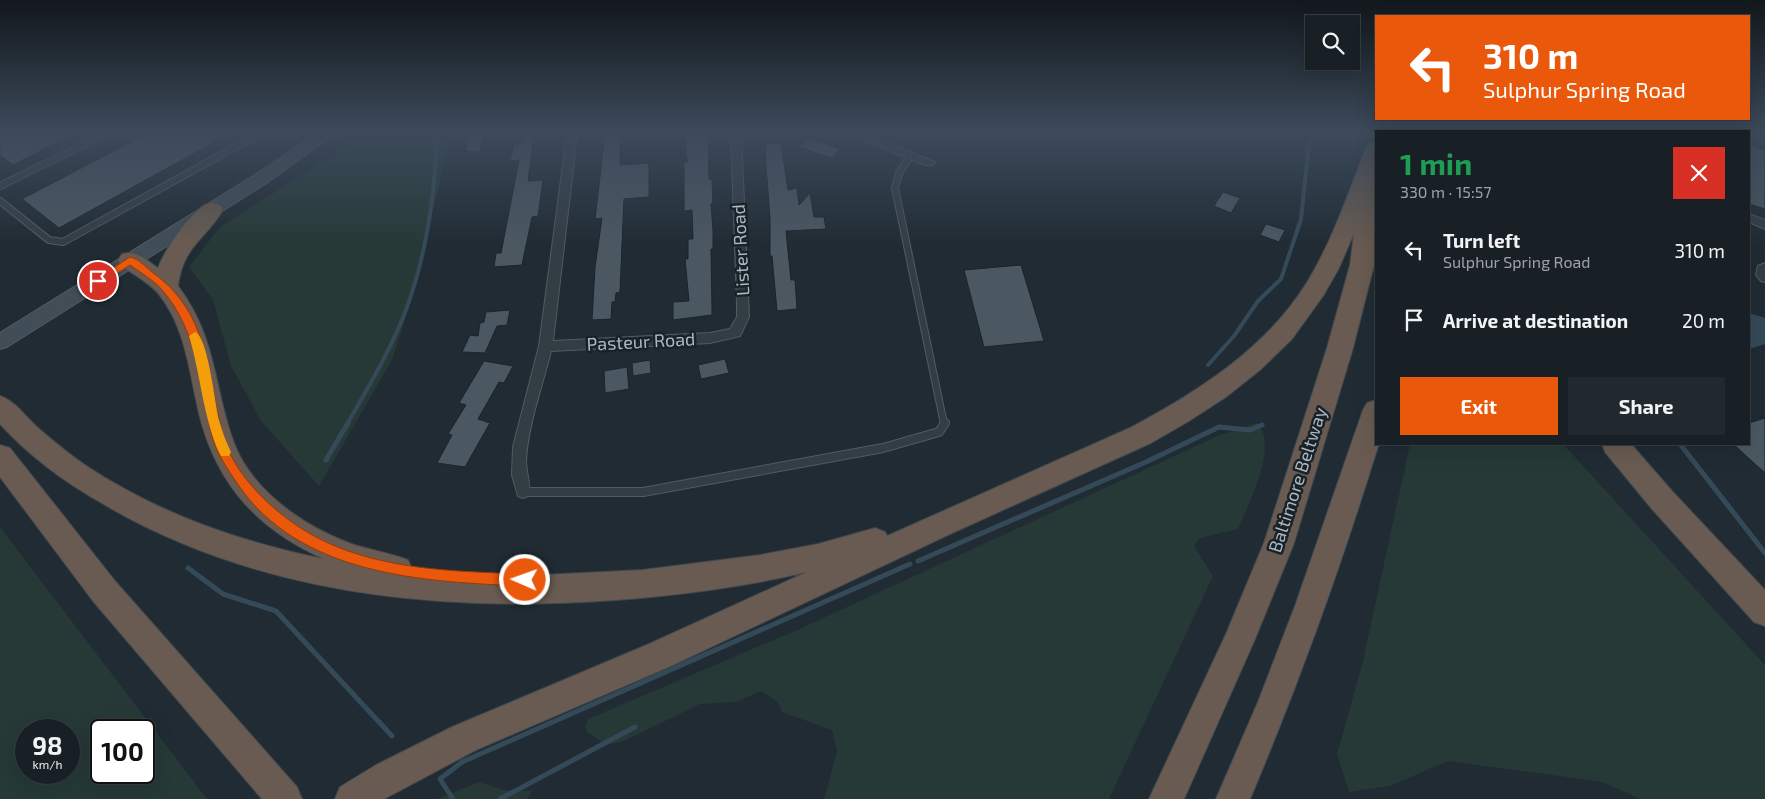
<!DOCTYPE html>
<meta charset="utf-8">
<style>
body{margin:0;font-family:"Exo 2",sans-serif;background:#21282e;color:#f1f3f6;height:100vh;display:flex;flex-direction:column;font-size:19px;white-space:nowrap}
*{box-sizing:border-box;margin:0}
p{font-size:16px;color:#9fa3a7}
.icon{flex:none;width:28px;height:28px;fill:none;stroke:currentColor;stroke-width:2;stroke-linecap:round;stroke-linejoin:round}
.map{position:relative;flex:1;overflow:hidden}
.drawer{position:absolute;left:1375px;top:130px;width:375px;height:315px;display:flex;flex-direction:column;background:#182026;border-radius:0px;box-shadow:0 5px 20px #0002,0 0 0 1px #363e43}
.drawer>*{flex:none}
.banner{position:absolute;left:1375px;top:15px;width:375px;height:105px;border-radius:0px;box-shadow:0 5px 20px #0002,0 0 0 1px #363e43;background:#ea580c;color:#fff;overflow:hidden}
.fabs{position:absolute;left:1305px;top:15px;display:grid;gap:10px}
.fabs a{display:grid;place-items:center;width:55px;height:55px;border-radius:0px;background:#182026;box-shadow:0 5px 20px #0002,0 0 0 1px #363e43;font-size:25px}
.speed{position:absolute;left:15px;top:719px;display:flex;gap:10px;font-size:25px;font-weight:700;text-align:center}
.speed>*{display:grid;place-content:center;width:65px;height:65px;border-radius:50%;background:#182026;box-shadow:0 5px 20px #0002,0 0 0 1px #363e43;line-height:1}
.speed small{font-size:12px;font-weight:400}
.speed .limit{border:2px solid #111;border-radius:8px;background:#fff;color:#111}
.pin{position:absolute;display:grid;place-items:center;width:42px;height:42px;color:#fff;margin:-21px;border:2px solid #fff;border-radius:50%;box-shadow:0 1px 5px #0007}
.me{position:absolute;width:55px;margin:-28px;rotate:272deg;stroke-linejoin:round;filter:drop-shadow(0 0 4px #0008)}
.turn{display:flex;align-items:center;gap:18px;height:105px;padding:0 25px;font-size:22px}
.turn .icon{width:65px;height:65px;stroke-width:2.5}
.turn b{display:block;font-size:35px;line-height:42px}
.round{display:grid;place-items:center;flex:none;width:52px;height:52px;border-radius:0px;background:#21282e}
.summary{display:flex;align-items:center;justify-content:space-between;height:85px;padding:0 25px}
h1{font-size:30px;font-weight:700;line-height:38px;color:#1e9e55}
.action{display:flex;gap:10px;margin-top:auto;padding:10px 25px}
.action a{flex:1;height:58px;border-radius:0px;background:#ea580c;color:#fff;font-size:20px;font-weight:700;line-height:58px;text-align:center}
.action a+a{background:#21282e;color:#f1f3f6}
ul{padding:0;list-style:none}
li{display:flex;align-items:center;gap:15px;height:70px;padding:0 25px}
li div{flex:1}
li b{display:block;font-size:19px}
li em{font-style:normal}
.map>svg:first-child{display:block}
.green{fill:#263936;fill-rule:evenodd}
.water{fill:#354a59}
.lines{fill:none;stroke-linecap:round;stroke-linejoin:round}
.stream-far1{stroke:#354a59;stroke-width:4}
.stream{stroke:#354a59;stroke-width:5}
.building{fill:#4b5862;stroke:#1b242a}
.lane-far1-casing{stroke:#515b62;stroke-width:8}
.lane-casing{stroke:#515b62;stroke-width:10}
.street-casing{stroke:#515b62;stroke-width:2}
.secondary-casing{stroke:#515b62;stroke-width:2}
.highway-casing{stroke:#3e484e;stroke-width:2}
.lane-far1{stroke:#333d44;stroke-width:6}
.lane{stroke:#333d44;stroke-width:8}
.street{fill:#333d44;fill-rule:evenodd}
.secondary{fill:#414d57;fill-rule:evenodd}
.highway{fill:#695b51;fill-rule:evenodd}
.route{fill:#ea580c;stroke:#983908}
.slow{fill:#f59e0b}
.labels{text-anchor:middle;stroke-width:5;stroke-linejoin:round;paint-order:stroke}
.street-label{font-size:18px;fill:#adb8c1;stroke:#192228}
</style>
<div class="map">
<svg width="1765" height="799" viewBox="0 0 1765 799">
<rect width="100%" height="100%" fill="#202b33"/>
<path class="green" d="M359,134h93l-43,173 -17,53 -73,126 -58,-65 -30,-55 -18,-66 -24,-33 30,-39 117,-75z
M1257,423c2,3 5,7 6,10 9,26 -15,72 -25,96l-38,9 -6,8 19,30 -104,223h-285l13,-48 -5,-21 -50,-18 -4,-10 -17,-11 -25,11 -36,2 -78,38 -16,3 -19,-13 -2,-6 3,-7 209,-89 423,-195z
M1410,444h153l202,221v134h-125l-37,-17 -155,-21 -58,25 -41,6 -12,-38 25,-89z
M0,527l207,272h-207zM26,730h43v42h-43zM101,730h43v42h-43z
M479,782l25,8 28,1 -5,8h-89z"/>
<path class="water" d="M1749,313l16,5v26l-16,5z"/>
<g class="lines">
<path class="stream-far1" d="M1208,365l26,-29 24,-35 23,-22 20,-60 9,-85
M347,424c20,-34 40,-68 55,-104 24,-59 33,-123 35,-186"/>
<path class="stream" d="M1680,444l85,109
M326,460l22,-37
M918,561l228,-99 73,-35 31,3 12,-5
M188,568l35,26 53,17 116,125
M453,799l-13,-20 22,-17 448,-198
M500,799l135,-72"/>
</g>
<path class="building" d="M0,134h73l-60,31 -13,-10z
M146,134h83l-170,94 -37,-29z
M469,134h14l-3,17 -14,1z
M524,134h10l-6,47 15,-1 -5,36 -6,1 -10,48 -28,2 2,-14h5l18,-93 -9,1 4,-16 8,-1z
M605,134h15v31l29,-2v34l-25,2 -4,93 -4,1 -1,9h-3l-1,17 -19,1 3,-53 7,-49 -7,1z
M686,134h22l1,45h3l1,24 -2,1 2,27v18h-2l1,60v6l-39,5v-18l16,-1 -4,-42h3v-20h5l-1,-29 -8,1v-49h4l-2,-7z
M810,137v1l30,11 -9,9 -32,-11z
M781,143l7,47 9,-2 2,17 11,-12 4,24h10l2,12 -40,2 5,49h4l2,29 -20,2 -5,-55h-2v-38l-5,-66h1v-8z
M1749,144l16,6v59l-16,-5z
M1223,192l17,6 -9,15 -17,-7z
M1266,224l19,6 -6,12 -19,-7z
M1021,265l23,76 -60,6 -20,-77z
M510,310l-3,15 -10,1 -12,27 -23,-1 8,-17 8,1 2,-13 4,-1 2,-10z
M725,359l4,14 -28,6 -3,-14z
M650,360l1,13 -18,3 -1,-13z
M484,361l29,5 -9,17 -5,-1 -21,37 12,4 -25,44 -28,-4 15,-28 -4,-1 18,-29 -7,-2z
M627,367l2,22 -24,4 -1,-22z
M1765,418v55l-32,-29h16v-21z"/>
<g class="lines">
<defs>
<path id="lane-far1" d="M910,156l-11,17 -4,15 49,236
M0,186l106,-52
M0,201l49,39 14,2 196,-108"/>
<path id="lane" d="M523,492h120l240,-44 56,-16 6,-9"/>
<path id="street" d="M567,134h10l-24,207 157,-8 20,-4 7,-12v-13l-6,-170h10l8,183 -9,19 -30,7 -159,8c-8,33 -24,77 -25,111 0,10 6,26 2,34l-5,2 -5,-2 -6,-21 1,-28 26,-101z
M847,134h16l70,27 2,2 -2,2h-8z
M1749,214l16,6v9l-16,-7z
M1765,263v19l-4,-1 -5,-6 2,-9z"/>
<path id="secondary" d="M316,134h19l-70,50 -258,163 -7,2v-16l253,-157z"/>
<path id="highway" d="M1376,142v34l-2,7h2v58l-2,24 -21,83 -59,195 -39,96 -71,160h-35l77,-165 38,-91 63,-195 23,-83 4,-32 -15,35 -16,28 -31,43 -32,31 -34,27 -37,24 -38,22 -201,91 -279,132 -195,84 -92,49h-49l5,-12 36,-22 76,-38 197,-83 158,-72c-63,15 -127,23 -191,28 -175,13 -357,-5 -511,-95 -39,-22 -75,-48 -105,-81v-28c15,5 25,20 37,31 16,14 33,28 51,40 74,48 150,74 236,92 -72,-32 -113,-82 -128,-159 -8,-38 -13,-76 -38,-107 -10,-11 -24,-18 -36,-27l-4,-6 4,-6c15,-4 24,6 36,14 6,-17 32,-55 47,-63 5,-3 10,-2 15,0l3,5c-18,30 -40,36 -45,76 28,37 34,72 44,116 5,20 10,40 20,58 23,39 65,67 107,83 19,7 39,9 59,17l4,9 -1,2 109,5 122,-6 118,-15 58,-11 57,-16 10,4 2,4 245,-109c67,-36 133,-78 174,-143 26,-42 42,-90 60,-136l3,-5z
M1376,400v44h3l-5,15c-36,116 -77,229 -124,340h-34l42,-97 37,-96 68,-196 4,-7z
M1602,444h29l41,47 93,99v36l-11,-4 -102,-113 -47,-57z
M0,445l10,3 105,133 182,206 5,12h-40l-169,-198 -93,-124z"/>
</defs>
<use href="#lane-far1" class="lane-far1-casing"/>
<use href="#lane" class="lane-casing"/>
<use href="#street" class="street-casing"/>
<use href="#secondary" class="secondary-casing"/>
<use href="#highway" class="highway-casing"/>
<use href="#lane-far1" class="lane-far1"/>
<use href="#lane" class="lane"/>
<use href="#street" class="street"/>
<use href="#secondary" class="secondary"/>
<use href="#highway" class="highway"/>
</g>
<linearGradient id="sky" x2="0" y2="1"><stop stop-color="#12181c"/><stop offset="0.54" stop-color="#3c4a5b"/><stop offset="1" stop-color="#3c4a5b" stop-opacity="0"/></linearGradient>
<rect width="1765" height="246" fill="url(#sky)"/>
<path class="route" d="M130,257c9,2 16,10 22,15 61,44 53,105 73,169 10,31 38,60 64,79 67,50 156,51 236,54l5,2 2,4 -2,4 -5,2c-100,-4 -226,-10 -288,-103 -9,-13 -19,-28 -24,-43 -13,-51 -14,-107 -50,-149 -8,-10 -22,-18 -33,-26l-28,18 -4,1 -5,-3z"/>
<path class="slow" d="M195,332c13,4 20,73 24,88 3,11 7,22 12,32l-2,4h-8c-18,-36 -20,-81 -32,-120z"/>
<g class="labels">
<g class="street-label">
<text transform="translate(741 250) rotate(-93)" y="6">Lister Road</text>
<text transform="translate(641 342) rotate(-3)" y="6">Pasteur Road</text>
<text transform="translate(1298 480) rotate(-72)" y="6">Baltimore Beltway</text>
</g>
</g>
</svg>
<div class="fabs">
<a><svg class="icon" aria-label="search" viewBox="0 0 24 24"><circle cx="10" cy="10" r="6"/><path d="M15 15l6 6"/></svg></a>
</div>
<div class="speed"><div>98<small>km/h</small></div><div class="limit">100</div></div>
<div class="pin" style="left:98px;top:281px;background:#d93025"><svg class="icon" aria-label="arrive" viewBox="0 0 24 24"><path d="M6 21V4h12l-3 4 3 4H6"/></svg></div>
<svg class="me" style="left:525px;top:580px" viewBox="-20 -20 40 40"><circle r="17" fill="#ea580c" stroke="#fff" stroke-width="3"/><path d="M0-11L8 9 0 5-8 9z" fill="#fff"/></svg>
<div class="banner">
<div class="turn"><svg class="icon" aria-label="left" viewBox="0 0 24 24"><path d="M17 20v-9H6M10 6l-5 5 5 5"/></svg><div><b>310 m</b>Sulphur Spring Road</div></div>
</div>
<section class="drawer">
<div class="summary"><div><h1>1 min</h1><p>330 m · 15:57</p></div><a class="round" style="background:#d93025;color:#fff"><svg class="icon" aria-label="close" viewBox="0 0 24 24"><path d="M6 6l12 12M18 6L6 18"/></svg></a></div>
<ul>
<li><svg class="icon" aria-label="left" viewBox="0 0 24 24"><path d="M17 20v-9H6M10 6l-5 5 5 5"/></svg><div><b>Turn left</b><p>Sulphur Spring Road</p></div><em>310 m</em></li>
<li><svg class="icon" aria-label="arrive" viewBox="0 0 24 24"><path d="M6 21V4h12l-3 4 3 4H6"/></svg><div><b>Arrive at destination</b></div><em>20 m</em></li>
</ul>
<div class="action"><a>Exit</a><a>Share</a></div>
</section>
</div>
